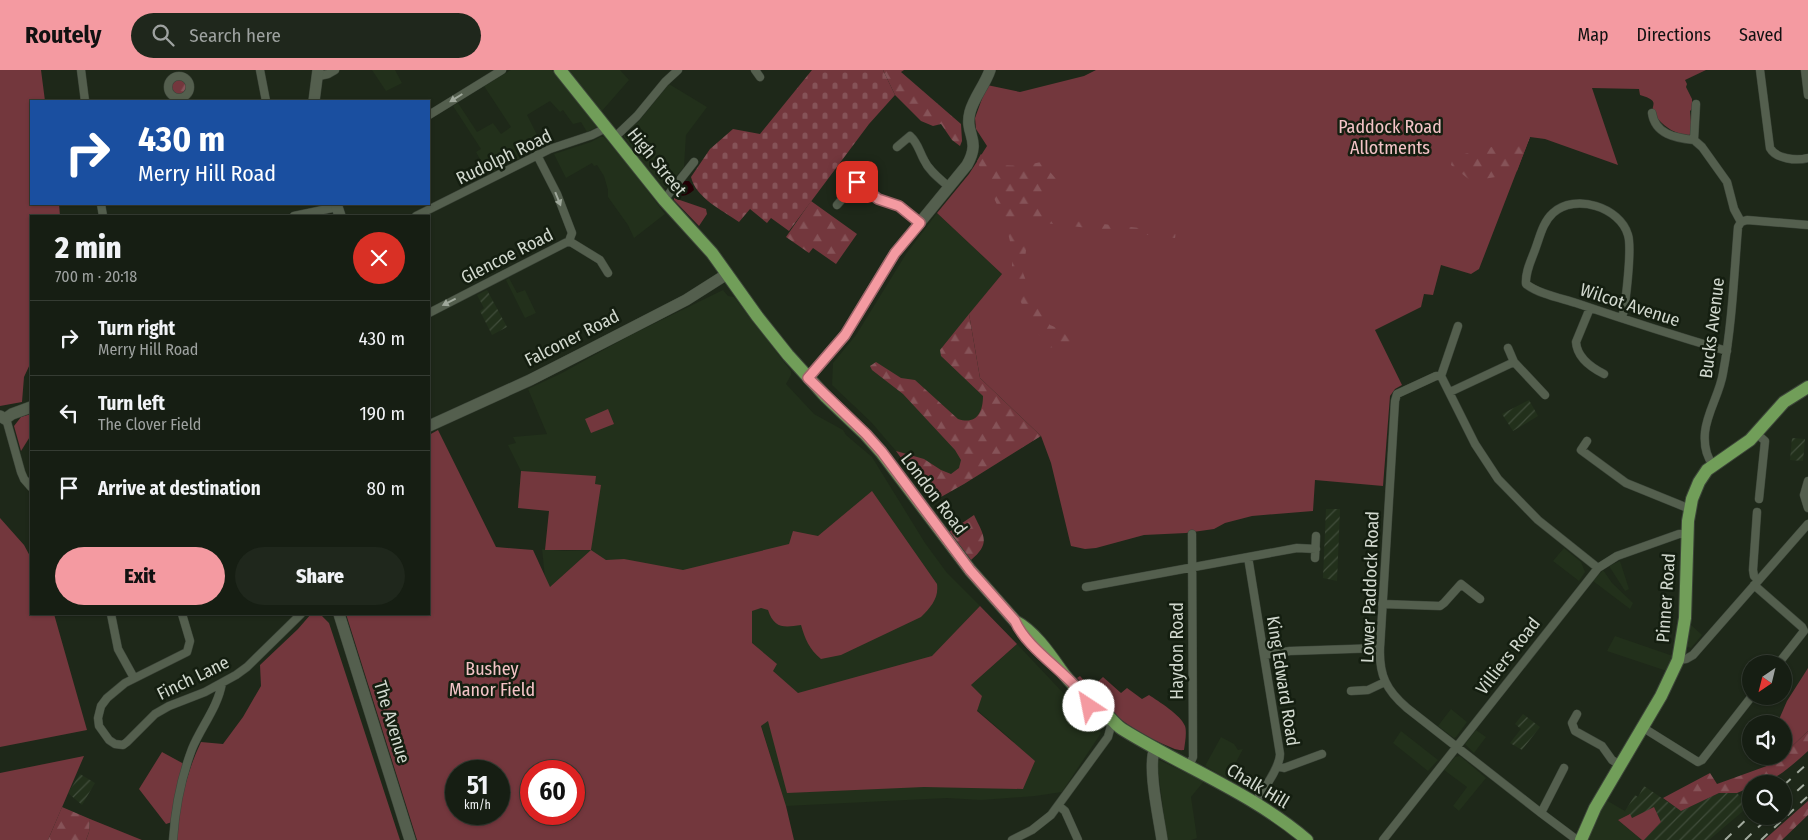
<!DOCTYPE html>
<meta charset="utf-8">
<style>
body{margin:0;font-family:"Fira Sans Condensed",sans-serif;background:#1f271c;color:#f1f3f6;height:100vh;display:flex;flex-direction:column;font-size:19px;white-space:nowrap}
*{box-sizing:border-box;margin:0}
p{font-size:16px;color:#9ea2a0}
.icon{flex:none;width:28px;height:28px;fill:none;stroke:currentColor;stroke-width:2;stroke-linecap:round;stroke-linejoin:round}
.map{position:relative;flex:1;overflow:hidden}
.side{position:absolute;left:30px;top:145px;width:400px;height:400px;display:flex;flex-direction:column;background:#161e13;border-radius:0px;box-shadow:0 1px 4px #0004,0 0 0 1px #353c33}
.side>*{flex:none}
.hud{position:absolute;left:30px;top:30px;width:400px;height:105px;border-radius:0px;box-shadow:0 1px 4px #0004,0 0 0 1px #353c33;background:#1a4fa0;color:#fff;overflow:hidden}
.needle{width:32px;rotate:215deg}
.tools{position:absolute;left:1742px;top:585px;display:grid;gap:10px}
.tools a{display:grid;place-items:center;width:50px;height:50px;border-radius:50%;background:#161e13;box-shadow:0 1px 4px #0004,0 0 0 1px #353c33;font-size:25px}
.speed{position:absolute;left:445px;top:690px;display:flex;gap:10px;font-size:25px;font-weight:700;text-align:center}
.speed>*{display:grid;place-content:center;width:65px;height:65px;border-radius:50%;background:#161e13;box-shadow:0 1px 4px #0004,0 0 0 1px #353c33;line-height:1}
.speed small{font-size:12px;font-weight:400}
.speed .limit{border:8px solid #d22;background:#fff;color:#111}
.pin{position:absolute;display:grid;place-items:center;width:42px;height:42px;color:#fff;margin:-21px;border-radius:10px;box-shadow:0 2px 8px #0006}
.me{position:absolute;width:55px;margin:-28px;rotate:326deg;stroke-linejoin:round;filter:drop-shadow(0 0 4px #0008)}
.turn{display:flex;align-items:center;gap:18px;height:105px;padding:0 25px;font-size:22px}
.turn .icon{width:65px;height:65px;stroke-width:2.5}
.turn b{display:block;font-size:35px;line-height:42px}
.round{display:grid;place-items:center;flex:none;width:52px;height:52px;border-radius:26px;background:#1f271c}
.summary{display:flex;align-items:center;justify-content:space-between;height:85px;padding:0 25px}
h1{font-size:30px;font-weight:800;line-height:38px}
.button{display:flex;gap:10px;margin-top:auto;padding:10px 25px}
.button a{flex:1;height:58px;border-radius:30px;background:#f49aa1;color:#111;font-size:20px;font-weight:800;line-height:58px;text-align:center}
.button a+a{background:#1f271c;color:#f1f3f6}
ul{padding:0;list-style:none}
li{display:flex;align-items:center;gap:15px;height:75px;padding:0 25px;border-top:1px solid #353c33}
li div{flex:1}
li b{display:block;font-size:19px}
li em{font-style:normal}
header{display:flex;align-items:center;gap:30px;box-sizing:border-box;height:70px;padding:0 25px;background:#f49aa1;color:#111}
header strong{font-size:24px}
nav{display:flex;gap:28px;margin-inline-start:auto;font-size:18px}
.search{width:350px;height:45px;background:#1f271c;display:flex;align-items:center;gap:12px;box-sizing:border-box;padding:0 18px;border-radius:28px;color:#9ea2a0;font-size:19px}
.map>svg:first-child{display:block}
.built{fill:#22301b;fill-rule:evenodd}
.industrial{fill:url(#industrial-furrows)}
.green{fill:#73373d;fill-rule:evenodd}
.forest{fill:url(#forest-firs)}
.cemetery{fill:url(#cemetery-stones)}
.water{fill:#220005}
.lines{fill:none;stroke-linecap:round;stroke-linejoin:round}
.street-casing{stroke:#3c4539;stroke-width:9}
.secondary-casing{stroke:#3c4539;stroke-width:12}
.primary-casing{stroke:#3c4539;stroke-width:14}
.street{stroke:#545f4e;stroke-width:8}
.secondary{stroke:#545f4e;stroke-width:11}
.primary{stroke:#719e59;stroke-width:12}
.rail{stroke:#a2aa9e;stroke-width:2;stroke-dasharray:9 9;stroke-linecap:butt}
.oneway{fill:#9fa89b}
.route-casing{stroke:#9f6469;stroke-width:12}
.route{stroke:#f49aa1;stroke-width:9}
.labels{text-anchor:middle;stroke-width:5;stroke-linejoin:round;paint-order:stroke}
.park-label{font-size:18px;fill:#f4c4c7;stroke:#141e10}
.street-label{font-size:18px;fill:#d1d8ce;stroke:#141e10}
</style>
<header>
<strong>Routely</strong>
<div class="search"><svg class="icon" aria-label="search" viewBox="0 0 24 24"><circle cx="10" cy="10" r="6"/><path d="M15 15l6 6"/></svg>Search here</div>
<nav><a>Map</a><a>Directions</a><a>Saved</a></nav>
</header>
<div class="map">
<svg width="1808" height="770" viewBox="0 0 1808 770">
<defs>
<pattern id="industrial-furrows" width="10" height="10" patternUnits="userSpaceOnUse" patternTransform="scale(1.25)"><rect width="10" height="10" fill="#22301b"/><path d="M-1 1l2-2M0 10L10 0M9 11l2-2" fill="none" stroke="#414d3b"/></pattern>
<pattern id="forest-firs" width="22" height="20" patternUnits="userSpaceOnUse" patternTransform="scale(1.25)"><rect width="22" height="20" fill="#73373d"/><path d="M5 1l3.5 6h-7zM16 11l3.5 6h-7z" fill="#865358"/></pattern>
<pattern id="cemetery-stones" width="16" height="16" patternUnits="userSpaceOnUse" patternTransform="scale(1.25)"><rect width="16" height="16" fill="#73373d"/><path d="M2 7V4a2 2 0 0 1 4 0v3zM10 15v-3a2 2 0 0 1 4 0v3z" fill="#865358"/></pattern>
</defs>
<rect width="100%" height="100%" fill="#1e2819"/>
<path class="built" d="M372,0h23l7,13 -16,8z
M511,0h41l15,15 30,42 -10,5 -6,-10 -8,2 -10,-14 -3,2 -10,-11 -23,14 10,20 3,-1 5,12 -57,28 -12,-22 5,-3 -28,-43 5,-3 19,29 16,-9 8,11 10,-7 -27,-41z
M567,0h53l9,10 -28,32z
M669,14l38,23 -21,28 -2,32 -19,22 -10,-9 -32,-44 16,-15z
M600,67h4l24,28 37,49 -31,24 -6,-13 -20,-28v-7l-4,-14 -7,-11 -3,1 -2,-3 -26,15 -12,-24 37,-12z
M937,143l65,61 -57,71 96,91 -77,48 -23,13 -10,2 -35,-48 -25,-29 -39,-37 1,-22 23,-28 50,-81z
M509,208l8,15 8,-3 11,23 -11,5 -19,-38z
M723,220l5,6 6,1 57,74v4l-5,9 28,30 29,16 3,5 26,22 53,86 22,30 33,33 -48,51 39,28 46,-41 84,89 -39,59 -27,4 -54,4 -34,-2 -161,8 -25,-81 -210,-89 -9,-87 23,2 26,-1 4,-74 -77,32 3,-37 -13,-26 8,-2 -3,-6 34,-3 -19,-45 34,-16 67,-37zM971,615l6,25 37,32 -38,-19z
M1564,478l17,14 4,10 -6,9 -26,-20z
M1620,491l9,28 -4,2 -16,-25z
M1603,500l9,13 21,20 -3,6 -37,-28z
M1690,554l12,11 -11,13 -5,-2z
M1615,566l58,20 -6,15 -60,-20z
M1451,639l16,13 -11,15 -2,1 -16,-12z
M1476,660l10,7 -12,16 -9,-9z
M1401,661l37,29 -10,11 -35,-28z
M1221,667l13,7 4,6 5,-1 -16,30 -22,-13z
M1460,686l26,22 -27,33 -6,-5 14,-19 -23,-17 11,-13z
M1159,690l45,21 -13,16 6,41 -6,2h-24l-10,-78z
M1606,730l24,14 -12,6 24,20h-54l5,-15z"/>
<path class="industrial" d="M487,220l20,37 -15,8 -12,-24 4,-3 -7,-13z
M1529,330l9,16 -25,15 -11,-17z
M1792,368l13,1 -2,22 -13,-1z
M1326,439h14l-3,72 -14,-3z
M1523,644l17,13 -18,23 -12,-7 11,-14 -6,-5z
M80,704l15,9 -13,22 -14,-12z
M1644,716l37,25 38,-18h18l12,13 -40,34h-65l17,-18 -7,-14 -22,10 -7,-7 10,-16 3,2z"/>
<path class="green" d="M0,0h41l4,31h-14v103h28l1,12h-29v146l-7,15 -2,25 -22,4z
M1096,0h610l-21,10 2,4 -1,3 6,12v10l-2,2 2,22 -4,3c-12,-2 -22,-8 -30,-17 -1,-1 -3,-1 -3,-2 -8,-12 9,-15 -15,-22l-1,-6 -47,-1 26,77 -73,-26 -15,-2 -51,132 -8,5 -30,-9 -8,30 -9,-1 -3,13 -46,23 27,55 -7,4 -5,7 -7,90 -68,-6 -2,31 -61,5 -27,7 -11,6 -28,4 -42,2 -48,13 -11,1 -14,-3 -20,-83 -10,-27 -61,-58 -11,-64 33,-40 -65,-61 32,-39 18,-28 -11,-17 -1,-11 12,-33 33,7 64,-16z
M674,128l32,11 1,5 -8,12 -25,-26z
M608,339l6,15 -23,9 -6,-14z
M31,344v21l-10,16 -7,-25 7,-9z
M438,360l58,117 37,3 17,37 41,-37h-46l4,-39 -31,-3 3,-37 75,5 -1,8 6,1 -10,65 15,10 18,-1 59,11 106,-26 4,-13 25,5 54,-45 65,93c2,14 -6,23 -16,33l-80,38 -20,4c-12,-10 -16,-20 -20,-34 -18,3 -27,3 -33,-15l-7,-2 -9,3v32l25,21 -4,7 25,22 134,-37 48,-50 37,38 -46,41 11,11 -5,15 58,50 -12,28 -99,-2 -137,6 -19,-72 -7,5 25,80 8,34h-377l-71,-226h83v-179zM456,701h43v43h-43zM531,701h43v43h-43z
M0,448l24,27 7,13v56h23l33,116 -87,17z
M311,544l11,2 7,7 71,217h-224c3,-34 10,-67 25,-98l22,2 20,-27 18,-31 -1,-21 38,-36z
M1808,598v63l-24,23v-30h-7l10,-23z
M1080,606l11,12 12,-11 18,16 6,-5 15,11 7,-4c9,6 32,20 36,31 2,6 0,17 -1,24 -7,1 -14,-3 -21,-6 -34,-15 -62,-38 -86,-66z
M162,682l22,12 -12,58 -6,2 -27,-35z
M84,686l-36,84h-48v-67z
M1654,737l7,15 -17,18h-2l-24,-20 12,-6 2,4z
M90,749l52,21h-56l3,-8z"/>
<path class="forest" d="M883,0h21l-3,2 60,52 1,17 -2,5 -8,-6 -11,-16 -8,2 -12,-5 -26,-26z
M170 17a9 9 0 1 1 18 0a9 9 0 1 1-18 0Z
M1530,67l-13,34 -9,4 -37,6 -20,-16 2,-8z
M981,84l11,11 30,1 19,-4 18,20 -21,22 10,14 128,14 -1,6 -130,-15 -19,-6 -9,6 3,13 7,7 -4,30 9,23 18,29 12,5 9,12 -1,7 -23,-2 -20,-30 -15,-37v-31l-7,-27 -28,-61z
M811,131l46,33 -21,30 -23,-16 -4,5 -23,-16z
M969,244l11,64 61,58 -77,48 -23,13 -10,2 -35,-48 28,8 17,11 10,4 8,-6 2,-8 -6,-10 -52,-56 -31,-24 -2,-4 6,-4 25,16 14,2 43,39c18,6 25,-6 25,-23l-42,-40 -1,-6z
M974,445c10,21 17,28 -3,45l-22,-28z
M1808,661v20c-16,14 -34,33 -57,33v3l-14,6h-18l-38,18 -18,-13 47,-25 7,11 58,-21 9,-7v-2z
M1808,731v14l-26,25h-18z
M62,737l28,12 -1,13 -3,8h-38z"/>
<path class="cemetery" d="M812,0h71l12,25 -26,29 -80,107 -18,-13 -4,5 -17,-14 -11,13c-17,-12 -43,-24 -48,-45l19,-28 23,-20 27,5z"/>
<path class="water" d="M682,111h7l4,5 1,4c-5,4 -9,7 -15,5l-3,-5z"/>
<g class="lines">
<defs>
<path id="street" d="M81,0l4,31
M260,0l6,31
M755,0l5,7
M1760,0l10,78c6,11 26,13 38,10
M1805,0l3,25
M168 17a11 11 0 1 1 22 0a11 11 0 1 1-22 0Z
M319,6l9,-2 7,-4
M1696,34l-2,36 8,7 25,35 7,27 7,13
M1652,43c3,21 23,25 42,27
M429,45l73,-45
M614,68l23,-22 28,-34 13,-12
M897,77l13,-11c8,7 9,15 14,24 5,11 16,19 25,27
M664,130l30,-38
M101,134l2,12
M837,135l20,-23 21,17 21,7 21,17
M294,146l43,-9
M416,146l134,-67 42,-14 14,-7
M1741,152l6,-2 61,5
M569,171l31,19 8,13
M1590,238l-14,34c1,16 16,26 28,32
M429,243l140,-72 3,-8 -15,-39 -20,-39
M1622,248c4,-15 10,-70 6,-83 -8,-28 -53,-42 -75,-22 -10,9 -13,23 -17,34 -4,12 -11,24 -10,37 13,10 34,14 50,19 50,17 100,33 151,48
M1508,278l6,14 31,33
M1441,306l17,-50
M1450,322l64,-30
M5,349l2,3 14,50 3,7 7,8
M1756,363l9,8 -6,58
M1587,371l-6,9 45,33 64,26
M1713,395c-7,-9 -9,-22 -8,-33 2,-20 15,-39 18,-59 9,-48 11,-97 15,-146l3,-5
M1808,411l-4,14 4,13
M1757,442l-4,58 1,6 4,4
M1248,487l32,197c0,14 -18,37 -25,49
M1315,488l1,-22
M1754,515l48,42 2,4 -26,33
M1086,517l211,-39 19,1
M1382,534l58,2 4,-3 17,-19 19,15
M111,544l7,35 16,29
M182,544l8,27 -3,11 -62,31 -18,15 -6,8 -3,12 1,8 10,14 6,4 8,1 4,-3 28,-28 14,-8 36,-14 31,-17 11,-8 54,-53
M1264,585l26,-4 90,-3
M1678,590l8,-1 7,-4 115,-131
M1351,621l17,-1 17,-8
M1577,644l-5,9 3,8 27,15 10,14 8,5
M1642,657l56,35 4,-2 50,-64
M1189,696l4,-9 -1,-223
M1277,696l7,2 38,-14
M1059,736l6,5 13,29
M1541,743l23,-45
M173,770c2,-30 8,-62 19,-91 9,-22 26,-42 30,-66
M1012,770l20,-10 19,-15 57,-78 4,-15
M1383,770l215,-272 19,-12 62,-22h8
M1577,770l-36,-27 -134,-105c-21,-18 -28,-33 -27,-60l15,-247 2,-7 39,-18h5l34,68 23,35 40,41 60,48"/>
<path id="secondary" d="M314,31l4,-31
M336,134l4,12
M808,308l37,-43 50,-82 72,-88c15,-27 -3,-30 3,-53 4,-15 15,-27 20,-42
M0,346l5,3 7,-5 19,-7
M429,356l101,-46 53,-27 103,-53 41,-26
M339,544l71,226
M1155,678c-8,19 4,70 7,92"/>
<path id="primary" d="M560,0l104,130 48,53 45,63 31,39 38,42 40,38 15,17 89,118 45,51c19,10 34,32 46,49 7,11 18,20 27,30 13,3 23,22 34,29 61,38 130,64 185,111
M1581,770l14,-32 66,-112 17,-36 7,-42 3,-97 4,-22 7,-17 8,-12 43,-30 34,-38 24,-15"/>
</defs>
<use href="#street" class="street-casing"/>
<use href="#secondary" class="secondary-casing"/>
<use href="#primary" class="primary-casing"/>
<use href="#street" class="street"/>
<use href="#secondary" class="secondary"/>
<use href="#primary" class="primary"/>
<path class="rail" d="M1784,715l24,-22
M1784,733l24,-22
M1725,770l26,-25
M1745,770l25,-24
M1761,770l47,-44"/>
</g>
<defs><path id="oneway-solid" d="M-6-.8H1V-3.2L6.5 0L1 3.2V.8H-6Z" transform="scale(1.25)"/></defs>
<g class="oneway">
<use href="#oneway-solid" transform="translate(456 28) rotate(148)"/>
<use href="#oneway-solid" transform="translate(558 129) rotate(68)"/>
<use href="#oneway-solid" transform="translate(449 232) rotate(153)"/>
</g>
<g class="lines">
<defs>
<path id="route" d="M857,112l21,17 21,7 21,17 -25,30 -50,82 -37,43 58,56 16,18 88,118 45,51c10,24 43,46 61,66 6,6 11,11 13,19"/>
</defs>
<use href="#route" class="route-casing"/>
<use href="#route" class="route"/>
</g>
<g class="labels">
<g class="park-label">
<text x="1390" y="63">Paddock Road<tspan x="1390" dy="21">Allotments</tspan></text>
<text x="492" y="605">Bushey<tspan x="492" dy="21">Manor Field</tspan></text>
</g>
<g class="street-label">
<text transform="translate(504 87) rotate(-26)" y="6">Rudolph Road</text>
<text transform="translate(657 92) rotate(51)" y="6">High Street</text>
<text transform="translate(507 186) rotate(-27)" y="6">Glencoe Road</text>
<text transform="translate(1630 235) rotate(18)" y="6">Wilcot Avenue</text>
<text transform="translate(1712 258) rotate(-83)" y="6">Bucks Avenue</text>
<text transform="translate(572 268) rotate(-27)" y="6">Falconer Road</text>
<text transform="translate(934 424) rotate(53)" y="6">London Road</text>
<text transform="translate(1370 517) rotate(-88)" y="6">Lower Paddock Road</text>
<text transform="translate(1666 528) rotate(-86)" y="6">Pinner Road</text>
<text transform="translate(1177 581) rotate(-90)" y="6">Haydon Road</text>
<text transform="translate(1508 586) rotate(-52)" y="6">Villiers Road</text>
<text transform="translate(193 608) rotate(-26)" y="6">Finch Lane</text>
<text transform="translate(1283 611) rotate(81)" y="6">King Edward Road</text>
<text transform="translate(392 652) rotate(73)" y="6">The Avenue</text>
<text transform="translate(1258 716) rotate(31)" y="6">Chalk Hill</text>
</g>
</g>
</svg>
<div class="tools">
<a><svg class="needle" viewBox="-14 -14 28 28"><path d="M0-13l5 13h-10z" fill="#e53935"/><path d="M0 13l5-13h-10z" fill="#9ea2a0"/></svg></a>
<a><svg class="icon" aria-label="sound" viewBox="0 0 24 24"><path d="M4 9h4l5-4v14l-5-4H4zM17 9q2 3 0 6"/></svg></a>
<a><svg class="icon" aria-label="search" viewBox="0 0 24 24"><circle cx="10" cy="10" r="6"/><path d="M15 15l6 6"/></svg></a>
</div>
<div class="speed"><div>51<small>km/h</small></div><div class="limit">60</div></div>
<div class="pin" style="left:857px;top:112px;background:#d93025"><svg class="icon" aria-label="arrive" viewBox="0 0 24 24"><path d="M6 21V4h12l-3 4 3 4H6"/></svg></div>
<svg class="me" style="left:1089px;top:636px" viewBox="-20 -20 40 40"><circle r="19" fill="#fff"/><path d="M0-13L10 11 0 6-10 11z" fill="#f49aa1"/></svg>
<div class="hud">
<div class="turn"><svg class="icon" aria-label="right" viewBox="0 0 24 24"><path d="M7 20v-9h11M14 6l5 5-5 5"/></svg><div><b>430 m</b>Merry Hill Road</div></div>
</div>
<section class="side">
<div class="summary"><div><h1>2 min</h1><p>700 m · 20:18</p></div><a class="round" style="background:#d93025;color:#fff"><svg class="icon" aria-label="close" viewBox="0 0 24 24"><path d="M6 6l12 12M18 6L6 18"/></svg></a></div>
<ul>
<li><svg class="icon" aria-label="right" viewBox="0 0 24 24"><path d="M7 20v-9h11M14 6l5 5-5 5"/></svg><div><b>Turn right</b><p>Merry Hill Road</p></div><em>430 m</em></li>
<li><svg class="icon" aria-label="left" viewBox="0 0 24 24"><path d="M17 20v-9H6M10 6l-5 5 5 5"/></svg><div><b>Turn left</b><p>The Clover Field</p></div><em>190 m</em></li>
<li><svg class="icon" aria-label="arrive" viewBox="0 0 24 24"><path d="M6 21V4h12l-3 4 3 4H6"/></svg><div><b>Arrive at destination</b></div><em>80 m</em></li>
</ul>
<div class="button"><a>Exit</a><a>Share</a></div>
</section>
</div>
